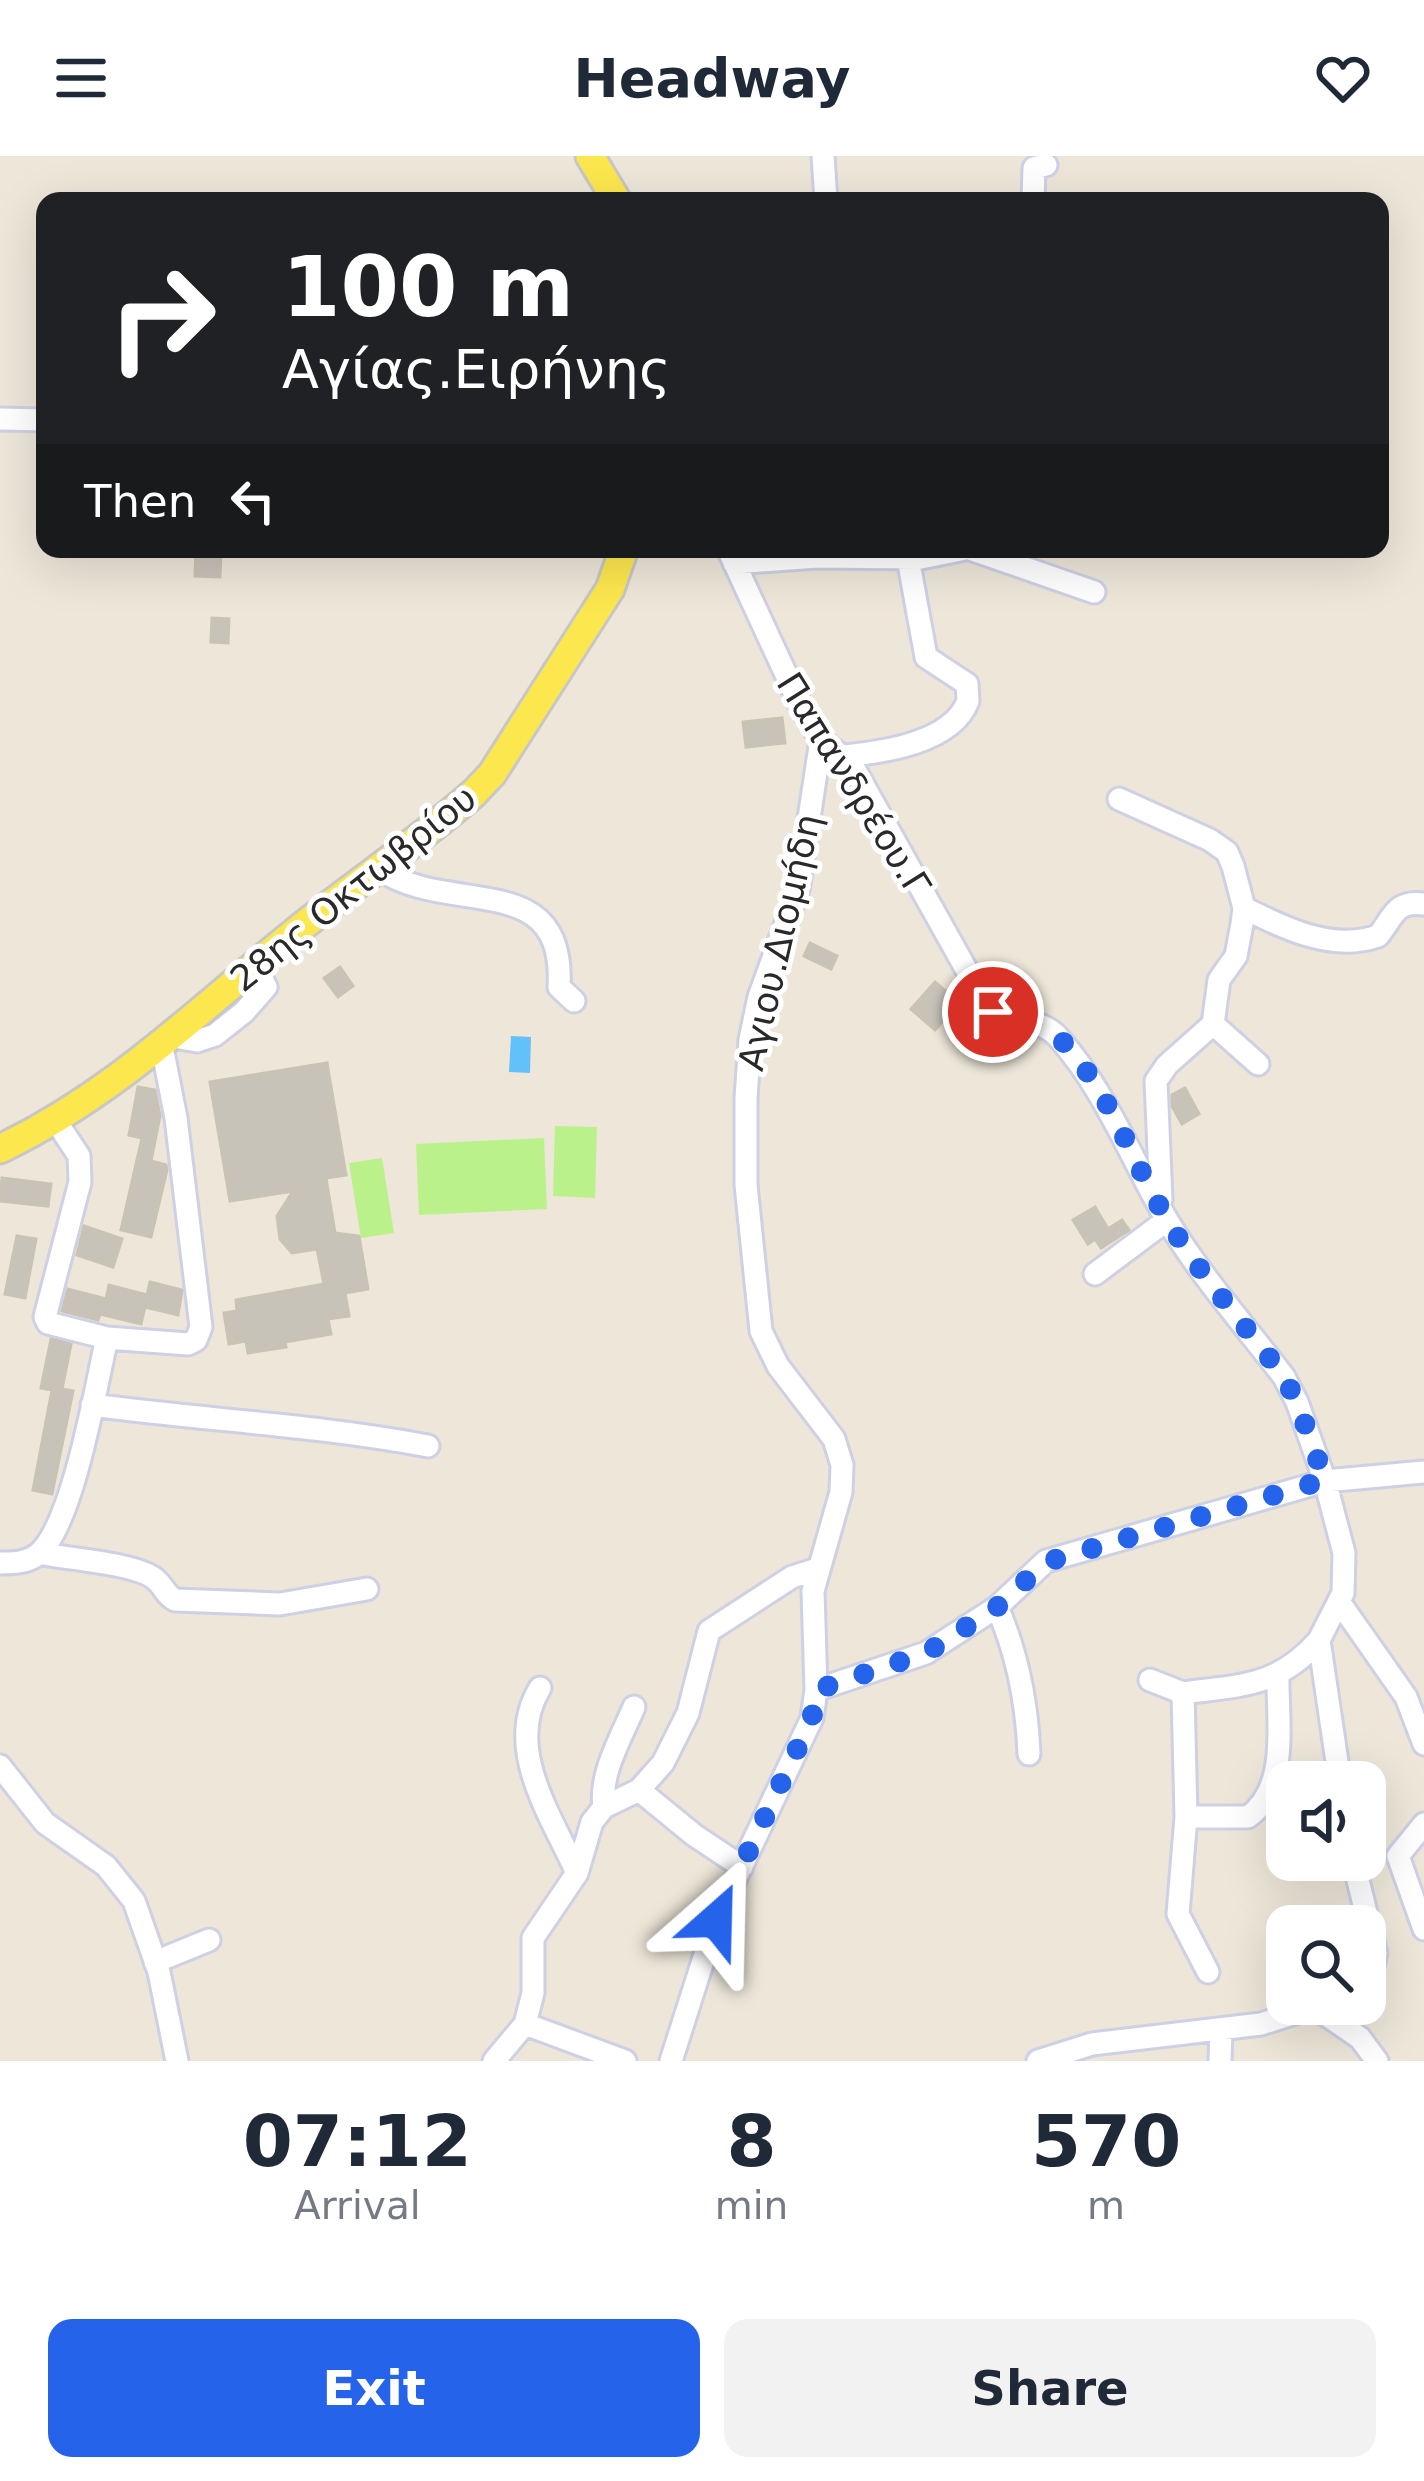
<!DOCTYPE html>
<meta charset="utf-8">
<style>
body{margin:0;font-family:"DejaVu Sans",sans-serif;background:#f2f2f3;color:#1f2937;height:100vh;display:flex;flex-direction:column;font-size:45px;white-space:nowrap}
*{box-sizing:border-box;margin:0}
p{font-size:39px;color:#747a83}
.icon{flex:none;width:66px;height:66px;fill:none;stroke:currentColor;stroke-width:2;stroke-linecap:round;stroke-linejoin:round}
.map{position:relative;height:1905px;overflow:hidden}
.side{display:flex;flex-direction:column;background:#fff;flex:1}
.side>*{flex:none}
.hud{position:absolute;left:36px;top:36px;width:1353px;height:366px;border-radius:24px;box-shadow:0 12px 48px #0002;background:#202124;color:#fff;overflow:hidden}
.buttons{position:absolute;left:1266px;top:1605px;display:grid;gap:24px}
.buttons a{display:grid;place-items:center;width:120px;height:120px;border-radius:24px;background:#fff;box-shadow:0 12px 48px #0002;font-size:60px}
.pin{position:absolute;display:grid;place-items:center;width:102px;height:102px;color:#fff;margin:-51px;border:6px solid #fff;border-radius:50%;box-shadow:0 3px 12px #0007}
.me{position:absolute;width:132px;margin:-66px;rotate:25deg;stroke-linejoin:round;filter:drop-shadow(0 0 9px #0008)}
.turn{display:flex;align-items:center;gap:42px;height:252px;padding:0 48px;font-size:54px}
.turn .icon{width:156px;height:156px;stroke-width:2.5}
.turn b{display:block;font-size:84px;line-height:102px}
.then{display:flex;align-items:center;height:114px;padding:0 48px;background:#0003;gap:24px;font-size:45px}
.eta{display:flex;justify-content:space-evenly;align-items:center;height:204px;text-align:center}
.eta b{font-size:72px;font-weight:700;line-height:84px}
.primary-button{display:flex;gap:24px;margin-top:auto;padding:24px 48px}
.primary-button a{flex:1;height:138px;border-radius:24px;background:#2563eb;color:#fff;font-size:48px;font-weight:700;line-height:138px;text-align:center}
.primary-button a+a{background:#f2f2f3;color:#1f2937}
header{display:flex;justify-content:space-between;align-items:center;height:156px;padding:0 48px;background:#fff;font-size:54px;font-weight:700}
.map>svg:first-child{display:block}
.pitch{fill:#bbf18b}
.water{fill:#62c1f9}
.building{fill:#c8c3b9;stroke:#c8c3b3;stroke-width:3}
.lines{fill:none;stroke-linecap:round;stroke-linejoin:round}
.minor-casing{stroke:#ced0e4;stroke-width:27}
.major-casing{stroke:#c7c7c7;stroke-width:33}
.minor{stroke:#fff;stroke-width:21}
.major{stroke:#fde74e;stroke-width:27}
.route{stroke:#2563eb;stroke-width:21;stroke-dasharray:0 37.8}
.labels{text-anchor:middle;stroke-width:10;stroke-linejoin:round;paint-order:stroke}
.street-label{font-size:36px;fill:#292929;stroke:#fff}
</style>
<header><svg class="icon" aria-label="menu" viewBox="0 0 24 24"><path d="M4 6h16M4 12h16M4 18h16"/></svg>Headway<svg class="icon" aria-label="heart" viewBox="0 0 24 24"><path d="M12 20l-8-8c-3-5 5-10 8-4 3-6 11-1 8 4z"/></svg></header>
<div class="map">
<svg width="1424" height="1905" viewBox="0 0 1424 1905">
<rect width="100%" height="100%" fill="#ede6d9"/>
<path class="pitch" d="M555,970l42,1 -2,71 -42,-2z
M544,982l3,71 -128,6 -3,-71z
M382,1002l12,75 -33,5 -12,-75z"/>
<path class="water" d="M511,880l20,1 -1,36 -21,-1z"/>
<path class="building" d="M196,393h25l-1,28 -25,-1z
M212,462l17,1 -1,24 -17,-1z
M782,562l3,25 -39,4 -3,-25z
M810,787l27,13 -6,13 -27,-13z
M340,811l13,19 -15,11 -14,-19z
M935,826l24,21 -24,27 -24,-21z
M327,907l19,112 -20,3 9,55 24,3 9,53 -23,4 4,23 -21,3 3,15 -46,8 1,5 -38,6 -2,-12 -17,3 -5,-31 13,-2 -1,-11 88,-16 -7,-35 -25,4 -12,-14 -3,-23 16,-25 -63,10 -20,-119z
M138,931l17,3 5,26 -9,45 15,4 1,5 -16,67 -30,-7 21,-92 -13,-3z
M1185,932l14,26 -17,10 -10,-18v-11z
M2,1022l49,6 -3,22 -48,-5z
M1095,1051l13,22 14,-9 7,10 -28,18 -6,-9 -7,5 -15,-24z
M84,1070l38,13 -9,28 -36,-12z
M17,1080l19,3 -11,59 -20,-4z
M150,1126l32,8 -4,25 -33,-8 -4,17 -41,-10 -2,6 -36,-9 6,-22 38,10 3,-14 38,10z
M51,1183l20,5 -9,45 11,2 -21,103 -19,-4 19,-100 -11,-2z"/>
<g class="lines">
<defs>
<path id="minor" d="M823,0l3,45
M1033,45l1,-33 12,-3
M0,263l45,1
M728,393l73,158 20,33 30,23 134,240c21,24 52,11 73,34 48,54 73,122 109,183 33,55 78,106 117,157l13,25 28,79 19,72 -1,40 -24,47 21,142
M970,393l124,43
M734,407l83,-6 104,1 44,-9
M845,600c38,-4 107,-13 123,-55l-1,-17 -41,-27 -18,-99
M1119,643l91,41 17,12 6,14 11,42 -2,16 -6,32 -17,24 -6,44 -46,41 -11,16 5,119
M378,712c69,50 188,-2 181,119l15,14
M1244,752c40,20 88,44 134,28 16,-19 16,-36 46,-32
M1213,868l45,40
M173,881l24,4 18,-6 29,-23 22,-25 -11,-22
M1095,1118l72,-54
M107,1182l81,6 8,-4 5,-13 -25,-209 -14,-71
M92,1249c112,15 225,20 336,41
M39,1397c27,6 97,10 116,26 10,8 9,15 20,21l105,4 87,-15
M0,1407c13,0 26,0 37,-8 36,-28 59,-170 70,-217l-59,-15 -3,-6 35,-135 -1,-26 -23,-35
M1340,1447l66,94 18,47
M997,1451c21,48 30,95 32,147
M1150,1524l33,13
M540,1532c-37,60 12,129 37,185
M816,1534l110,-37 71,-46 49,-46 279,-80 99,-9
M0,1610l45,57 61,43 28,35 25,71 18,89
M639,1634l24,-27 25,-50 21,-82 83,-54 25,-8
M604,1651c-5,-33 18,-71 30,-100
M1186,1661h62c42,-30 29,-96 30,-142
M1424,1668l-26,32 26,73
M1353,1704l23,93 -3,14 -8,12
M155,1806l54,-22
M1208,1816l-30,-58 8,-97 -3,-124c59,-8 95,-6 136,-53
M1316,1852l44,30 17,23
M525,1868l100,37
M494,1905l31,-37 8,-31v-55l44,-65 15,-51 12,-15 35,-17 55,45 48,32
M671,1905l45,-141 96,-202 4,-28 -3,-99 28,-99 1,-27 -8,-26 -56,-73 -17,-35 -15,-146v-87l4,-58 9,-43 39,-107 23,-150
M1038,1905l54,-17 169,-20 63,-20
M1220,1905l1,-32"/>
<path id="major" d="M590,0l27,45
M0,993c116,-56 195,-136 294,-216 59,-48 123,-90 180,-140l18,-19 118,-185 14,-40"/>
</defs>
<use href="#minor" class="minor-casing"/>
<use href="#major" class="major-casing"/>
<use href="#minor" class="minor"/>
<use href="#major" class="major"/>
</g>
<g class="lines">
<path class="route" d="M716,1764l96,-202 4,-28 110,-37 71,-46 49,-45 279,-82 -28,-78 -13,-25c-38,-51 -83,-101 -116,-156 -37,-61 -61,-139 -115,-189 -16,-15 -41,-8 -60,-20"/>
</g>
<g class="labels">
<g class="street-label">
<text transform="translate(854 628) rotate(58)" y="13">Παπανδρέου.Γ</text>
<text transform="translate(353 732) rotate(-39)" y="13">28ης Οκτωβρίου</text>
<text transform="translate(779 786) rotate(-77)" y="13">Αγιου.Διομήδη</text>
</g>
</g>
</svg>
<div class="buttons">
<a><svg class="icon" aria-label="sound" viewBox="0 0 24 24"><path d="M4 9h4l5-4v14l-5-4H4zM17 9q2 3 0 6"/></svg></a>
<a><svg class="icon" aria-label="search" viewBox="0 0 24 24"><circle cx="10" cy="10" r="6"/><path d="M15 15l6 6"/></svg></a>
</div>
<div class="pin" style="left:993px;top:856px;background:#d93025"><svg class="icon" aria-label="arrive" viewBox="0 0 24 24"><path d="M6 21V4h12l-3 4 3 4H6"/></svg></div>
<svg class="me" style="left:716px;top:1764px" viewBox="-20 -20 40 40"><path d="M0-17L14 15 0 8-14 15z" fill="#2563eb" stroke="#fff" stroke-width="4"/></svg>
<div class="hud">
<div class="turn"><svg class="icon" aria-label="right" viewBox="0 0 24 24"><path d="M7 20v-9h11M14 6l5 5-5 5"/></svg><div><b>100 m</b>Αγίας.Ειρήνης</div></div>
<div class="then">Then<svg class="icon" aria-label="left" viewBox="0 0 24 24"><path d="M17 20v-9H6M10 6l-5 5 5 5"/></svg></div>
</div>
</div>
<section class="side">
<div class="eta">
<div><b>07:12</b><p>Arrival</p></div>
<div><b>8</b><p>min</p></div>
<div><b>570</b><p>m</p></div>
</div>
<div class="primary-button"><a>Exit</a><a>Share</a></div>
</section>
